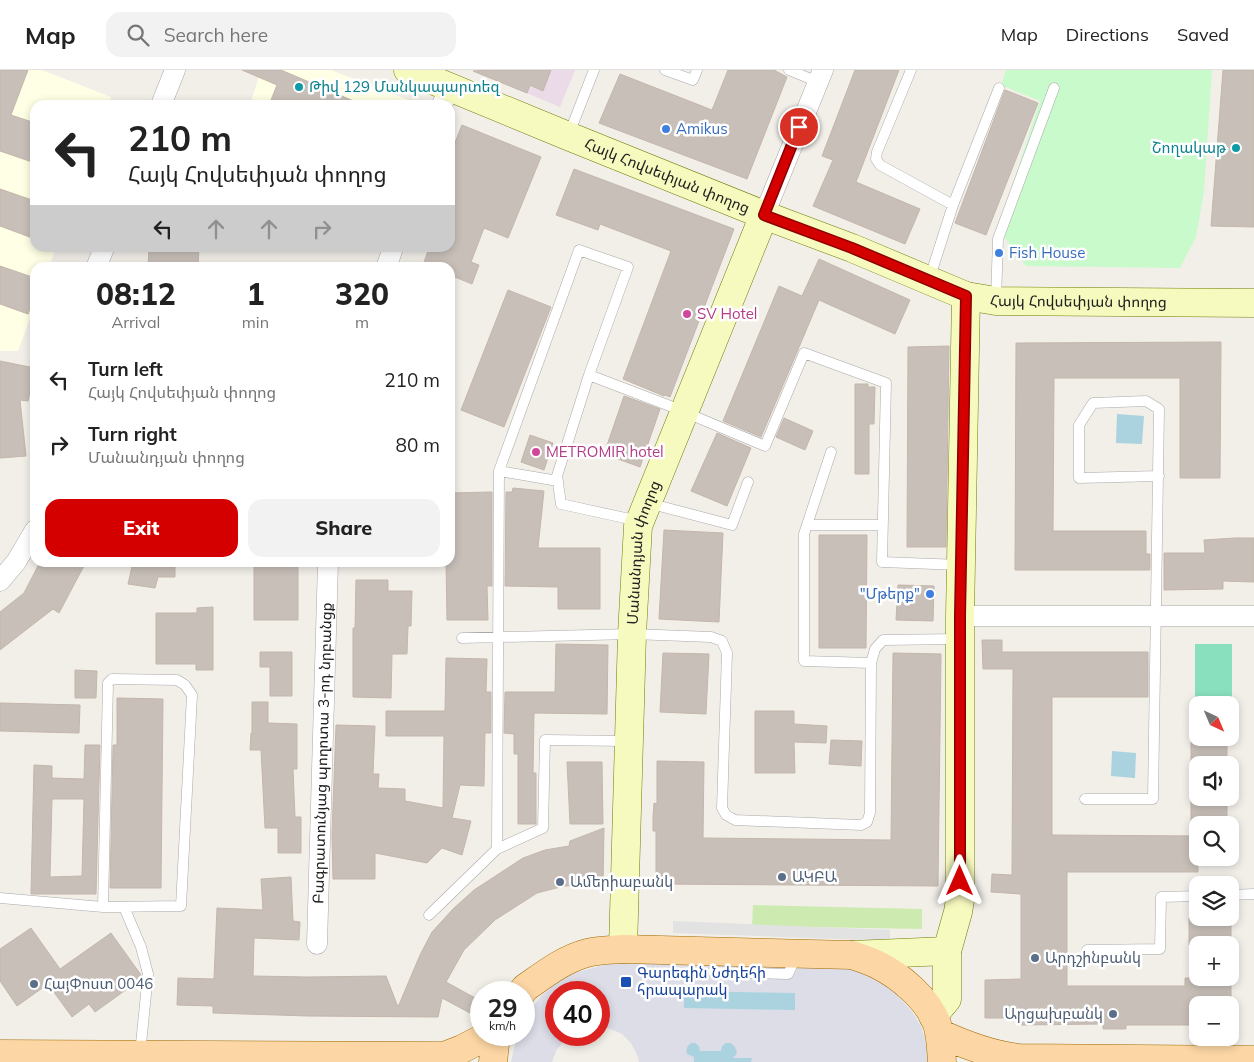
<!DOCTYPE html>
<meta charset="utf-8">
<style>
body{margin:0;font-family:Mulish,"Noto Sans Armenian",sans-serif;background:#f2f2f2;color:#222;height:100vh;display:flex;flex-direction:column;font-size:19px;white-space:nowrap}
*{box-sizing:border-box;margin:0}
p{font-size:16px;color:#767676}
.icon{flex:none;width:28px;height:28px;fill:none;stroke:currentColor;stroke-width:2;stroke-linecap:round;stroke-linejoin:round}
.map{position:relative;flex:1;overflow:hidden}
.details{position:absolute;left:30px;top:192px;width:425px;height:305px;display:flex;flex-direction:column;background:#fff;border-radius:15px;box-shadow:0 2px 8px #0003}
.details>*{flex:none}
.top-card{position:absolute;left:30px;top:30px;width:425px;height:152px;border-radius:15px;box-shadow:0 2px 8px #0003;background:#fff;color:#222;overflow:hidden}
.needle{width:32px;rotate:136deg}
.fabs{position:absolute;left:1189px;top:626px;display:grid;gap:10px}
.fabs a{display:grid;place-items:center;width:50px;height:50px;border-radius:10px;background:#fff;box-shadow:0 2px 8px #0003;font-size:25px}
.speed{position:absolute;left:470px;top:911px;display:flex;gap:10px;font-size:25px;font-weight:700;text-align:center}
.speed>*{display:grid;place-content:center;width:65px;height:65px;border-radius:50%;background:#fff;box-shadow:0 2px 8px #0003;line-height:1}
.speed small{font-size:12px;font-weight:400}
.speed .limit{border:8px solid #d22;background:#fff;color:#111}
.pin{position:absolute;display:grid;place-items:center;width:42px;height:42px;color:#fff;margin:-21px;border:2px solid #fff;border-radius:50%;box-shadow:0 1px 5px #0007}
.me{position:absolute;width:55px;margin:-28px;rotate:0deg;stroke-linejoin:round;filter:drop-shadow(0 0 4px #0008)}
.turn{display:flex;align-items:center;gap:18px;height:105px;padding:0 15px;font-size:22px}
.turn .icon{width:65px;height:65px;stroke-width:2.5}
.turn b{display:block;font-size:35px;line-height:42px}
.lanes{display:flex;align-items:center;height:48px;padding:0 15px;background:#0003;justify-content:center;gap:25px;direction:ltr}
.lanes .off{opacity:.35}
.eta{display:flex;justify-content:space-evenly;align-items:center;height:85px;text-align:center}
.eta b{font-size:30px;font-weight:800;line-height:35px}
.action{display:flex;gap:10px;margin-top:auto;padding:10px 15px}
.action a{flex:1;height:58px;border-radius:15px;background:#d40000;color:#fff;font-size:20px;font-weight:800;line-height:58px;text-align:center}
.action a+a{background:#f2f2f2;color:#222}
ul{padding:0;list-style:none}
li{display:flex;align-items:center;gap:15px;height:65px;padding:0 15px}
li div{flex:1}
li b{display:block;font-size:19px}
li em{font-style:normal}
header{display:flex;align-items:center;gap:30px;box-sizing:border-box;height:70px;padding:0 25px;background:#fff;border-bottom:1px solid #e0e0e0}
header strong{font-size:24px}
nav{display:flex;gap:28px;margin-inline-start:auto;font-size:18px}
.search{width:350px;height:45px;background:#f2f2f2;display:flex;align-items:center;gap:12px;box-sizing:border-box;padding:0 18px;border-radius:15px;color:#767676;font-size:19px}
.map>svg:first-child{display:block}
.industrial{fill:#ebdbe8}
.education{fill:#ffffe5}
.grass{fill:#cdebb0}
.park{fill:#c8facc}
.pitch{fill:#88e0be}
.parking{fill:#e2e2e2}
.plaza{fill:#dddde8}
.water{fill:#aad3df}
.building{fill:#c7bfb8;stroke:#c4b6ab;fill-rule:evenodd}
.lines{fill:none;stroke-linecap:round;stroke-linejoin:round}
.lane-casing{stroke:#a9a9a9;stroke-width:11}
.street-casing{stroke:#a9a9a9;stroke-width:21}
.secondary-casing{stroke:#707d05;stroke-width:29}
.primary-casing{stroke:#a06b00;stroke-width:29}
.lane{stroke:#fff;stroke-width:10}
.street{stroke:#fff;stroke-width:20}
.secondary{stroke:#f7fabf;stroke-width:28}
.primary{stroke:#fcd6a4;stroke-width:28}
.route-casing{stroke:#8a0000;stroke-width:12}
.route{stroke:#d40000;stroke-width:9}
.culture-dot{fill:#0f9aa8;stroke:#fff;stroke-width:2}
.shop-dot{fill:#3f7fe0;stroke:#fff;stroke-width:2}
.hotel-dot{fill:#d1479c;stroke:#fff;stroke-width:2}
.service-dot{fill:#5c6f8a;stroke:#fff;stroke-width:2}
.transit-dot{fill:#1a4fb4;stroke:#fff;stroke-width:2}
.labels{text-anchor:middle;stroke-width:5;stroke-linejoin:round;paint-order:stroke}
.culture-label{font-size:15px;fill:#0d838f;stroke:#fff;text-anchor:start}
.shop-label{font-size:15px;fill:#366cbe;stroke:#fff;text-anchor:start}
.street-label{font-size:15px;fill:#222;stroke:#fff}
.hotel-label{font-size:15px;fill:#b23c85;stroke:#fff;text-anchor:start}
.service-label{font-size:15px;fill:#4e5e75;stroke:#fff;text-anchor:start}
.transit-label{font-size:15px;fill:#164399;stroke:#fff;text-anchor:start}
</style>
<header>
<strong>Map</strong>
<div class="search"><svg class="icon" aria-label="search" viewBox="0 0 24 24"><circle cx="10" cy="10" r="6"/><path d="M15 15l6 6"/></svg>Search here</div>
<nav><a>Map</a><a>Directions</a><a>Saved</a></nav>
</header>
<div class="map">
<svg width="1254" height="992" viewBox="0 0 1254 992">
<rect width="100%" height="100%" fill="#f2efe9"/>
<path class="industrial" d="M475,0h100l-15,37 -85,-35z"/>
<path class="education" d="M0,0h42l69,27 -3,8h-73v143h21l-7,19 -14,1v37l-17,46h-18z
M261,0h70l90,35h-171z"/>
<path class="grass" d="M753,835l169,4v20l-170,-3z"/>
<path class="park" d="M1006,0h206l-8,121 -8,46 -16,31 -154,-2 -28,-37 42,-128 -39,-16z"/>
<path class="pitch" d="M1195,574h37v68h-2v-7h-32l-1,7h-2z"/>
<path class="parking" d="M673,851l217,9v11l-217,-8z"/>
<path class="plaza" d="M627,893l214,4 27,5 18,13 15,14 12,14 8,13 7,23 1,13h-290l-1,-5 -7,-14 -9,-9 -14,-6 -9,-1v-35h-43v43h14l-13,14 -5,13h-41l6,-27h7v-16l17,-23 25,-21 42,-11z"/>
<path class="water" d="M1117,344l27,2 -2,28 -26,-1z
M1112,681l24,2 -1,25 -24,-2z
M684,921l111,2v17l-111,-2z
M691,973h4l4,3 1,5h21l1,-5 4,-3h5l4,4 2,6 -4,5h19l-1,4h-57v-5l-7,-3c-1,-5 0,-8 4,-11z"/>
<path class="building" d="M0,0h28l-17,45 24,8v40l-35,-12z
M242,0h39l82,35h-94l8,-20z
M493,0h58l-8,21 -13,-6 -3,8 -54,-22z
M728,0h46l13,7 -40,102 -148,-56 21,-49 92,36z
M855,0h44l-43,112 64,27 -15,35 -92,-38 20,-46 -11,-4z
M1223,0h31v157l-43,-1z
M1005,20l33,13 -52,132 -31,-12z
M462,55l79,32 -33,81 -24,-10 -13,34 8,3 -7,19 -22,-9v-7h-28l7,-20h21v-93z
M574,99l160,60 -64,168 -5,-2 -1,1 -41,-17 48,-128 -71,-27 -2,6 -42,-15z
M0,119l35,12v38l-35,-13z
M149,178h50l-1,20 -50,-1z
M819,189l91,41 -15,34 -76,-34 -58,137 -38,-16 56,-135 23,10z
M0,196l35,12v17l-7,19 -28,-10z
M508,220l43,17 -47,120 -43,-17z
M1221,272l-1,136h-40v-100h-126l-1,153h93v23h4v16h-135l1,-227z
M949,276l-3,201h-39l1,-200z
M0,291l35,7 -7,33 -8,-1 6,56 -26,2z
M855,314h13v3h7l-1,37h-5v50h-14z
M624,326l36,13 -20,58 -36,-13z
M784,348l29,13 -8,19 -29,-13z
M717,363l34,15 -24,58 -36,-15z
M530,365l23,8 -9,27 -23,-8z
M513,418l31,3 -6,57h62v61h-42v-22l-53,-1 1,-94h6z
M492,422v94h-5l1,34h-41l-1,-58h4v-69z
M664,460l59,3 -4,89 -60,-3z
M819,465h48l-1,113h-47z
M1235,468h19v44l-31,-1v8l-59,1v-37h41l-1,-13z
M40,492h46l-27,51 -6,-4 -53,41v-38l24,-19z
M133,492h42v15h-17l-3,11 -27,-4z
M254,492h44v58h-44z
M356,510h32v11h24l-1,35h-3l-1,28h-15l-1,44 -38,-1v-69h2z
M898,515l36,1 -1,35 -37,-1z
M213,537v63h-17v-6h-40v-51h41v-5z
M982,570h20v12h146v45h-96v138l146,1v36h-131v114h118v-8h46v27h-33v20h-72v4h-23v-5l-82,1v-7h-36v-38l36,-1v-85l-30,-2 1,-18 20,1 1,-206h-30z
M556,574l52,1 -1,69 -73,-1 -1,60h3v51h-18v-70h-4v-20l-10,-1 1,-41h50z
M260,582h32v44h-22v-29h-10z
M663,583l46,1 -3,60 -46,-2z
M893,583l48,1 -3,232 -282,-2v-53h-3v-15l1,-13 3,1v-43l47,1 -1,76 188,2z
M446,588l41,1 -1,33h5v41h-6l-1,53 -24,-1 -8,33 19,3 -9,34 -20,-7 -15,15 -52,-10v26h-42l-1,-45 4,-109 39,1 -2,48h6l-1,14 27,1v12l38,7 1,-72h-58v-25h59z
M75,600l22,1 -1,27h-21z
M117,628l46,1 -2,189h-51l3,-143h4z
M252,632h16v21l29,1v45h-4l2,48h6v36h-23v-25h-13l-4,-78h-11l1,-17h1z
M0,633l80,2 -1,28 -79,-2z
M755,641h39v13l33,2 -1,17 -32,-1 1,31h-40z
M831,670l31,1 -1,25 -32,-2z
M1191,672h36v23h-36z
M85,675h15l-4,149h-65l3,-129 18,1v12l32,1zM52,729h32l-2,77 -32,1z
M567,692h35l1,62h-33z
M1191,728h36v27h-36z
M604,758l-1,57 -39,1 -27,7 -42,27 -31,30 -18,32 31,17 -7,14 -28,-15 -4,19 -130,-1 -95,-3v-7l-36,-1 1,-27 36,1 3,-71 46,2 -2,-31 30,-2 2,44 7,1 -1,18 -45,-2 -1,38 55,1 78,-1 12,31 22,-52 12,-23 21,-23 21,-19 49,-32 22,-8 24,-4 1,-5z
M1189,848h42v27h-42z
M31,858l29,41 51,-36 30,42v4l-46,33 -6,-8 -17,13 -24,-33 -31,22 -17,-25v-32z"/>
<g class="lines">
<defs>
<path id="lane" d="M665,0l28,10 4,-10
M789,0l29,12
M911,0l-34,82 -1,7 4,6 73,40
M569,64l25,-64
M929,210l24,-75 46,-117
M996,230l2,-61 56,-151
M589,305l-32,101 4,28 78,17
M831,382l-27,82v127l67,2
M499,401l59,10
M648,433l84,22 16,-43
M807,455h76
M462,568l170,-4 79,3 11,4 5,12 -5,155 4,7 9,5 126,5 6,-3 3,-9 1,-150 4,-14 8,-9 75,-1
M1085,729h68l6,-390 -13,-8 -53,2 -14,22v53l80,-2
M497,779l46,-21 2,-88 83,1
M1230,825l24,-1
M0,828l103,9 78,-1 11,-211 -7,-10 -8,-5 -65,-1 -4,4 -5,224
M124,837l17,40 7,27 -8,80
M429,845l68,-66 2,-378 80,-221 49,17 -39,108 81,31 95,40 39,-93 82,30 -4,179 79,3
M1087,880l73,-1 1,-52 37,-1
M713,902l75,2 9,-19"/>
<g id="street">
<path d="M161,35l14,-35"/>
<path d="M442,35l7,-18"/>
<path d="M764,145l59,-145"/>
<path d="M96,198l8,-20"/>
<path d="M386,198l7,-20"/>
<path d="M0,511l16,-19 19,-32"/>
<path d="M960,546h294"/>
<path id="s1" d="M317,874l11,-382"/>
</g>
<g id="secondary">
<path id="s2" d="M408,0l160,66 196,79 88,33 114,48 30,5 258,2"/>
<path id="s3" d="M623,879l9,-315 6,-108 126,-311"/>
<path d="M852,885l95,-4"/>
<path d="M933,946l14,-17v-48l11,-39 2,-12v-284l6,-320"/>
</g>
<path id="primary" d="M522,922l3,-4c20,-14 39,-29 62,-35 12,-3 24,-3 36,-4l229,6c9,3 18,6 26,10 22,11 50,34 59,59 4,12 4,26 5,38
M939,963c26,12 52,22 80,25l235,2
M0,984l444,2 18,-7 27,-14
M493,992l3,-27"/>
</defs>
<use href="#lane" class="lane-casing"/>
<use href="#street" class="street-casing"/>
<use href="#secondary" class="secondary-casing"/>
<use href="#primary" class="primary-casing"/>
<use href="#lane" class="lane"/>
<use href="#street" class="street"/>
<use href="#secondary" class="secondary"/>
<use href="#primary" class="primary"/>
</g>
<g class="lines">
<defs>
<path id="route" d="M799,57l-35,88 88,33 114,48 -6,320v265"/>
</defs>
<use href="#route" class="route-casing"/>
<use href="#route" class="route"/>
</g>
<g class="culture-dot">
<circle cx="299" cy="17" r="5"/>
<circle cx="1236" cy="78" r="5"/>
</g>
<g class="shop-dot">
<circle cx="666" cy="59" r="5"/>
<circle cx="999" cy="183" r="5"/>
<circle cx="930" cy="524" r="5"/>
</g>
<g class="hotel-dot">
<circle cx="687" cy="244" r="5"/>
<circle cx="536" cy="382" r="5"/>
</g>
<g class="service-dot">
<circle cx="782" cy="807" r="5"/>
<circle cx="560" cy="812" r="5"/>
<circle cx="1035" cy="888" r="5"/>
<circle cx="34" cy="914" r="5"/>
<circle cx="1113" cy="944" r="5"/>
</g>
<rect class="transit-dot" x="620" y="906" width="12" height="12" rx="2.5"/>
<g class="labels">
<g class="culture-label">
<text x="309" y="22">Թիվ 129 Մանկապարտեզ</text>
<text x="1226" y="83" text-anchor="end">Շողակաթ</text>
</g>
<g class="shop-label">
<text x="676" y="64">Amikus</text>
<text x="1009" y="188">Fish House</text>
<text x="920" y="529" text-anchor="end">"Մթերք"</text>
</g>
<g class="street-label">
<text dy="5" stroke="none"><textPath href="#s2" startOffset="280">Հայկ Հովսեփյան փողոց</textPath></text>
<text dy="5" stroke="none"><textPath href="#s2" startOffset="715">Հայկ Հովսեփյան փողոց</textPath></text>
<text dy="5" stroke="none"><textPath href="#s3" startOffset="398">Մանանդյան փողոց</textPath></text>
<text dy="5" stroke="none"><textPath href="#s1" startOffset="191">Բագրատունյաց պողոտա 3-րդ նրբանցք</textPath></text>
</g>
<g class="hotel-label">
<text x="697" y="249">SV Hotel</text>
<text x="546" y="387">METROMIR hotel</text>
</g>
<g class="service-label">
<text x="792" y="812">ԱԿԲԱ</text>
<text x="570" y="817">Ամերիաբանկ</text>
<text x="1045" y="893">Արդշինբանկ</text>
<text x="44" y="919">ՀայՓոստ 0046</text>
<text x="1103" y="949" text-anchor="end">Արցախբանկ</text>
</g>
<g class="transit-label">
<text x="637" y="908">Գարեգին Նժդեհի<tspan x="637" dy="17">հրապարակ</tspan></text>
</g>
</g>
</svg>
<div class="fabs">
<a><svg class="needle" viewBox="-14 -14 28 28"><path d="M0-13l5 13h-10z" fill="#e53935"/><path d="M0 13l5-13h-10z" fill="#767676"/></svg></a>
<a><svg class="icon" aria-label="sound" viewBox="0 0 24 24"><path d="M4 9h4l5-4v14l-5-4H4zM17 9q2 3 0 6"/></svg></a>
<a><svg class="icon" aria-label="search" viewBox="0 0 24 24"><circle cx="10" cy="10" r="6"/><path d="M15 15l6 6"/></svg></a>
<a><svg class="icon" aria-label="layers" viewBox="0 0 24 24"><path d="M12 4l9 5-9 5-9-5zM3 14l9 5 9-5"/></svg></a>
<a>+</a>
<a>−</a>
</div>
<div class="speed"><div>29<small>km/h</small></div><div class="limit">40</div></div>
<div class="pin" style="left:799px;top:57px;background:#d93025"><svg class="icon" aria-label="arrive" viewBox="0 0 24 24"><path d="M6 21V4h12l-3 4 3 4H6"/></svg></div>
<svg class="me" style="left:960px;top:811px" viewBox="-20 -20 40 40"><path d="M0-17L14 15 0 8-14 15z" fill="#d40000" stroke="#fff" stroke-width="4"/></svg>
<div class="top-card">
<div class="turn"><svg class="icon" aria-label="left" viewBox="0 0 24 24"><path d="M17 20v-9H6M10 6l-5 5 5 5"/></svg><div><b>210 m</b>Հայկ Հովսեփյան փողոց</div></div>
<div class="lanes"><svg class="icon" aria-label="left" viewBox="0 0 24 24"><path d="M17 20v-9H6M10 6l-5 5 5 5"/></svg><svg class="icon off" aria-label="ahead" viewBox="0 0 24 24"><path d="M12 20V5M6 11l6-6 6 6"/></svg><svg class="icon off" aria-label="ahead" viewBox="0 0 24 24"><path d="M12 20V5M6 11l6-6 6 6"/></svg><svg class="icon off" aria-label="right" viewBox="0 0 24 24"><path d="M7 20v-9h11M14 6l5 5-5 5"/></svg></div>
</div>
<section class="details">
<div class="eta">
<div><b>08:12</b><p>Arrival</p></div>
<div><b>1</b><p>min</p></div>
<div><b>320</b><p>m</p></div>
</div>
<ul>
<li><svg class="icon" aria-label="left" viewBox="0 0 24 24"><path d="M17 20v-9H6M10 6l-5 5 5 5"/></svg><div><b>Turn left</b><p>Հայկ Հովսեփյան փողոց</p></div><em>210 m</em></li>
<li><svg class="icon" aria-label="right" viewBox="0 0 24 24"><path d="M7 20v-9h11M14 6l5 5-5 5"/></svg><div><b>Turn right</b><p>Մանանդյան փողոց</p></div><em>80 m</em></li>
</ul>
<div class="action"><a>Exit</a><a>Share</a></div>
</section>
</div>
